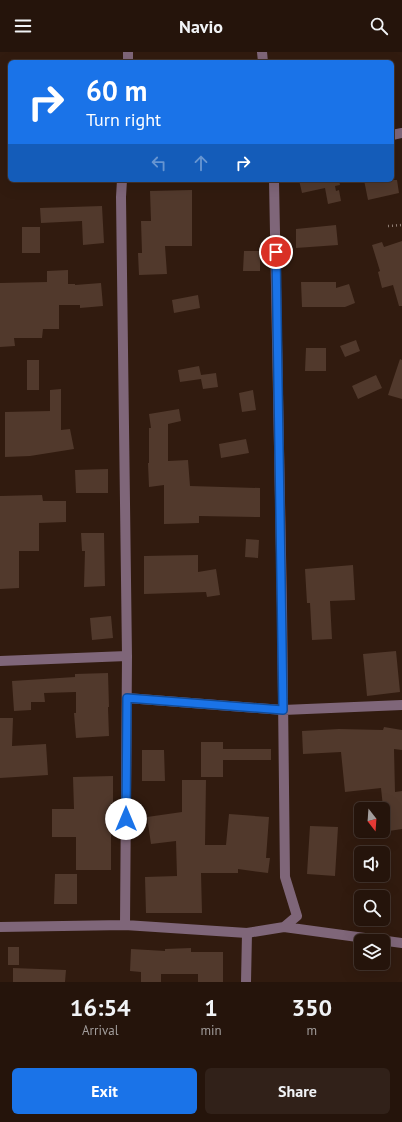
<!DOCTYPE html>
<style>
body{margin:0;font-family:"PT Sans",sans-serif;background:#312119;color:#f1f3f6;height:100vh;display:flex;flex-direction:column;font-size:15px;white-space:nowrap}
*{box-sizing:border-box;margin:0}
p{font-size:13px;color:#a39e9d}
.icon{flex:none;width:22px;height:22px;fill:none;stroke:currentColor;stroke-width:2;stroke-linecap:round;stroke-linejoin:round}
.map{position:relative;height:930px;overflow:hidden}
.drawer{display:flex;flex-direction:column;background:#25140b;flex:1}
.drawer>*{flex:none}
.top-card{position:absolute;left:8px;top:8px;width:386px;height:122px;border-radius:6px;box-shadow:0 4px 16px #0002,0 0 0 1px #42332c;background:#1a73e8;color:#fff;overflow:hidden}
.needle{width:26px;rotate:163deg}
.controls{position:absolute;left:354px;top:750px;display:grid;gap:8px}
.controls a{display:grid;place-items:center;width:36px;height:36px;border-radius:6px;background:#25140b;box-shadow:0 4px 16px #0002,0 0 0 1px #42332c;font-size:20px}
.pin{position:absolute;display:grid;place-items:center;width:34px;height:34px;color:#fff;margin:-17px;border:2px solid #fff;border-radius:50%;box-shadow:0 1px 4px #0007}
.me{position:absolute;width:44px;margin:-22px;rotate:0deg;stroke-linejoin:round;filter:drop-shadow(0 0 3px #0008)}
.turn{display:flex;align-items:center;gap:14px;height:84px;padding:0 12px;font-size:18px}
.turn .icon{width:52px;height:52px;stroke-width:2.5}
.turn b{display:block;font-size:28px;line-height:34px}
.lanes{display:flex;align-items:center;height:38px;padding:0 12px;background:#0003;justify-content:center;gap:20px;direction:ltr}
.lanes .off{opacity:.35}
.eta{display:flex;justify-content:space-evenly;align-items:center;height:68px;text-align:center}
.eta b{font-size:24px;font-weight:700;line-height:28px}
.action{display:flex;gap:8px;margin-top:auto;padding:8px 12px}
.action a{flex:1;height:46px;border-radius:6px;background:#1a73e8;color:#fff;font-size:16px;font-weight:700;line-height:46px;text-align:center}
.action a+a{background:#312119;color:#f1f3f6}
header{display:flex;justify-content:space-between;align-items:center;height:52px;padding:0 12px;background:#25140b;font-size:18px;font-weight:700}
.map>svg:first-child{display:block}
.building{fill:#51392c}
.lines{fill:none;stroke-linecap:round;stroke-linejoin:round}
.path{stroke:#917f75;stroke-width:2.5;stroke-dasharray:1 3;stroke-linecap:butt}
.minor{stroke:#7f6679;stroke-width:10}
.route-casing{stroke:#114b97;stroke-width:10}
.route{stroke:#1a73e8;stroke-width:7}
</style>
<header><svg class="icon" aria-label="menu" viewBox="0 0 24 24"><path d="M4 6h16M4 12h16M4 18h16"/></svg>Navio<svg class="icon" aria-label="search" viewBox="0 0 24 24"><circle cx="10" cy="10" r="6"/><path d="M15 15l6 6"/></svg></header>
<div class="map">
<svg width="402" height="930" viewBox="0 0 402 930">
<rect width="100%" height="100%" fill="#311b0f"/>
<path class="building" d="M299,128h40l1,5 -5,1 1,5 3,-1 2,11 -13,3 -3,-16 -23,5z
M364,128h33l2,13 -31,7z
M192,138v56h-27l2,28 -28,1 -1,-22h4l-1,-32h10l-1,-30z
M102,154l2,37 -21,2 -1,-24 -41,2 -1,-15z
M336,173l2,20 -42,3v-19z
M22,175h18v26h-18z
M402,189v65h-3l-6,-21 -11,3 -4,-16 2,-1 -8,-26 10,-3 2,5z
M244,199h16v20h-17z
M68,218v14h7v1l26,-2 2,23 -23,2v-3h-21v24h-16l-1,9h-28l1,8 -15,1v-64l47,-1v-11z
M301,230h35v6l13,-4 6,19 -10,4h-43z
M198,243l2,13 -26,5 -2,-13z
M356,288l4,11 -15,6 -5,-11z
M306,296h20v23h-21z
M400,307l2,1v39l-14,-4z
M27,308h12v30h-12z
M199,314l2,9 15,-2 2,14 -15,2 -2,-10 -21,3 -2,-12z
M376,323l6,13 -24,11 -6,-13z
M61,337v41l9,-1 4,20 -44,7 -25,1v-45l45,-1v-21z
M253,338l3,20 -14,2 -3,-19z
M179,357l2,12 -13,3v37l20,-1 2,26 70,2v29l-61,-1v7l-35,1v-39l-15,2 -1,-24h1v-35h2l-2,-14z
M246,387l3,14 -28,5 -2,-14z
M108,417v24h-32l-1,-23z
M42,443l1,6h23v21l-27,1v28h-20v37l-19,1v-93z
M81,481h23l1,53 -21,1 1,-36h-3z
M246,487l13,1 -1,18 -13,-1z
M198,503v17l18,-3 4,26 -13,2 -1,-5 -62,2v-38z
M353,513l2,35 -25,1 2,38 -20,1 -2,-37h-3l-2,-34z
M111,564l2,22 -21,2 -2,-22z
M396,599l4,41 -33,4 -4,-42z
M108,621l1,34h-1l1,29 -33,2 -2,-25h2v-21l-32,1 1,9h-14v8l-17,1 -2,-30 63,-4v-3z
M0,666h13l-1,28 34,-2 2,31 -48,3z
M384,675l18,3v20l-8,-1 1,43 7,-1v38l-13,2 -4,-24h-2l-2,-19 -36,4 -4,-40 -38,2 -1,-23 37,-2 44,1z
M201,690h22v7h48v11h-48v17h-22z
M142,698h22l1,31h-23z
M113,724v27h-2v67h-35v-33h-24v-28h22l-1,-32z
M182,728h24l-1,65h21l3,-31 40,3 -3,41h4l-2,15 -30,-4v4h-37l1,40h-56l-1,-36 32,-1 -1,-35 -25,3 -4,-27 35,-5z
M310,774l28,1 -3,49 -28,-2z
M55,822h22v30h-23z
M8,895h11v18h-11z
M191,896v4h32v30h-25v-8h-37v8h-20v-10l-11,-1 1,-22 34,2v-2z
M13,916l53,2 -1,12h-52z"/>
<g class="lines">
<path class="path" d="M388,174l14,-1"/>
<path class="minor" d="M128,0v10
M262,0l1,10
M392,83l10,-2
M122,128l-1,17 6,459 -2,269
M0,609l127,-5
M127,646l156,12 119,-5
M0,875l125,-2 122,8 37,-6 13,-11 -12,-39 -3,-270 -8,-427
M284,875l118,16
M246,930l1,-49"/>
</g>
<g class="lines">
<defs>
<path id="route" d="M126,767l1,-121 156,12 -7,-458"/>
</defs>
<use href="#route" class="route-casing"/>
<use href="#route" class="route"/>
</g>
</svg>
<div class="controls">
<a><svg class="needle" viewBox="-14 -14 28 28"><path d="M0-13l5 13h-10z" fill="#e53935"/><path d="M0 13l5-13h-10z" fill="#a39e9d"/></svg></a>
<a><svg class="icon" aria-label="sound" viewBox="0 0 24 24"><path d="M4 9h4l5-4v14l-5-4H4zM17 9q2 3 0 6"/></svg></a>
<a><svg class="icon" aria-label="search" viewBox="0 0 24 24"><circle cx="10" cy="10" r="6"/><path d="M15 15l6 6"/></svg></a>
<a><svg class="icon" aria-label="layers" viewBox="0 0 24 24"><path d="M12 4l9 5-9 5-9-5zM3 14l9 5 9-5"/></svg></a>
</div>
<div class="pin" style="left:276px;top:200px;background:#d93025"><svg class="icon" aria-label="arrive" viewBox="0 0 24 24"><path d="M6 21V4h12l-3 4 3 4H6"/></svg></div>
<svg class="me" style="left:126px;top:767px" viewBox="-20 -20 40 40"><circle r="19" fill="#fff"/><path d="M0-13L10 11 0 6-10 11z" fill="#1a73e8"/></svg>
<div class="top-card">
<div class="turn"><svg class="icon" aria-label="right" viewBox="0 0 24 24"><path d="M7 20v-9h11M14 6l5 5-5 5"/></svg><div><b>60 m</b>Turn right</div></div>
<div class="lanes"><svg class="icon off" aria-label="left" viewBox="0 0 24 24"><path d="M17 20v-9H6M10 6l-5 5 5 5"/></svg><svg class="icon off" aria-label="ahead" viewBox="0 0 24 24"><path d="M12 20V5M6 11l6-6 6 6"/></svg><svg class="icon" aria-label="right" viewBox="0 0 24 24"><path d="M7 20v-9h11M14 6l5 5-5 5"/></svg></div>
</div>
</div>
<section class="drawer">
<div class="eta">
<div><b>16:54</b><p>Arrival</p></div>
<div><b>1</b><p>min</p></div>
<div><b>350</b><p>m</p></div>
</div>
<div class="action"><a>Exit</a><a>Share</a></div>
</section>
